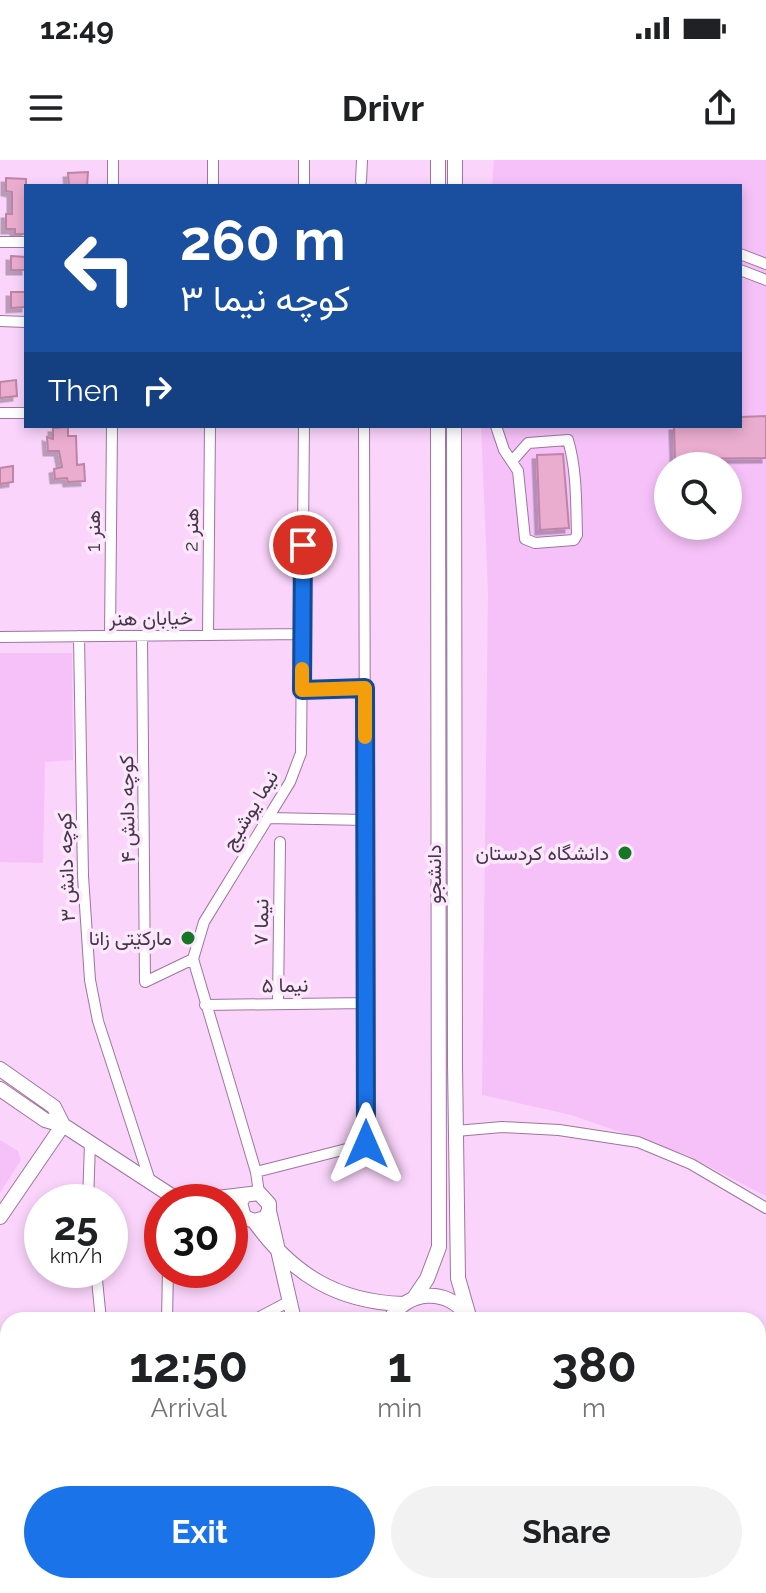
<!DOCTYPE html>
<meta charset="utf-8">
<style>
body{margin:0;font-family:Raleway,Vazirmatn,sans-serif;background:#f2f2f2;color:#202124;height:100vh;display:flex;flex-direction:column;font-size:30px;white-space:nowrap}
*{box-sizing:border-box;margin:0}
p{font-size:26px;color:#757577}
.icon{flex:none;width:44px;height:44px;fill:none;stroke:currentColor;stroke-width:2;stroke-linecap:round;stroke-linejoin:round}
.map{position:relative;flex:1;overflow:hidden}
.sheet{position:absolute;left:0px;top:1152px;width:766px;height:282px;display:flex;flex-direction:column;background:#fff;border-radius:24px 24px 0 0;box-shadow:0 4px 12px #0003}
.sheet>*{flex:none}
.banner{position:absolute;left:24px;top:24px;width:718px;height:244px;border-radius:0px;box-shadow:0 4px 12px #0003;background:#1a4fa0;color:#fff;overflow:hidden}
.tools{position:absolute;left:654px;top:292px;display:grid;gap:16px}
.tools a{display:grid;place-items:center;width:88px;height:88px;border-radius:50%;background:#fff;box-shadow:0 4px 12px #0003;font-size:40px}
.speed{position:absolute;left:24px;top:1024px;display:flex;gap:16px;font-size:40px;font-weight:700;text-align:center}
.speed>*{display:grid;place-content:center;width:104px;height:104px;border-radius:50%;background:#fff;box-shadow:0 4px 12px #0003;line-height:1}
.speed small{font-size:20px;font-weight:400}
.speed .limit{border:12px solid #d22;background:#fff;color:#111}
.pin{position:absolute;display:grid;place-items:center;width:68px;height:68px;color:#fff;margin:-34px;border:4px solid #fff;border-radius:50%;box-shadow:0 2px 8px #0007}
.me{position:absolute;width:88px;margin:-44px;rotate:0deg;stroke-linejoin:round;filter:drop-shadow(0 0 6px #0008)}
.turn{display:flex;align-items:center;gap:28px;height:168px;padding:0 24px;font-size:36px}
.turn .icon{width:104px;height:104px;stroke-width:2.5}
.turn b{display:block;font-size:56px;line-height:68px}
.then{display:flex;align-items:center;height:76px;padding:0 24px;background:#0003;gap:16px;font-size:30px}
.eta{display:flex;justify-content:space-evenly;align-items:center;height:136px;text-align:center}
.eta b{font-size:48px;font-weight:700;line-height:56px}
.primary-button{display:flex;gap:16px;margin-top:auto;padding:16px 24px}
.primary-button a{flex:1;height:92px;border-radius:48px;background:#1a73e8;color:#fff;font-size:32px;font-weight:700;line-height:92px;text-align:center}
.primary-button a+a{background:#f2f2f2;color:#202124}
.status{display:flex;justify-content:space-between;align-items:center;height:56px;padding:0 40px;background:#fff;direction:ltr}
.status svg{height:22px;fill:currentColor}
header{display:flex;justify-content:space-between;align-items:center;height:104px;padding:0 24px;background:#fff;font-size:36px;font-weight:700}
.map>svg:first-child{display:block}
.built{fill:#f6c1f8;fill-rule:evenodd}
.building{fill:#eaadcf;stroke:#bf84a5;stroke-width:2;filter:url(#shadow)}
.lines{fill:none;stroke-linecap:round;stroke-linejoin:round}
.street-casing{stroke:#9f74a1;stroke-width:12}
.secondary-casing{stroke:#9f74a1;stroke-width:16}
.street{stroke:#fff;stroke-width:10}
.secondary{stroke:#fff;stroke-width:14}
.route-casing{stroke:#114b97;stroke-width:20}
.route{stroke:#1a73e8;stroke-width:14}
.slow{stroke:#f59e0b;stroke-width:14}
.poi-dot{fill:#177626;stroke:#fbe8fc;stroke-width:3}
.labels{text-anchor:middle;stroke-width:7;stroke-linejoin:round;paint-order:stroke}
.street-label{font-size:20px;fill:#483549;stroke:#fbe8fc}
.poi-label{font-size:20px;fill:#483549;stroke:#fbe8fc;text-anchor:end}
</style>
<div class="status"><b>12:49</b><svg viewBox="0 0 49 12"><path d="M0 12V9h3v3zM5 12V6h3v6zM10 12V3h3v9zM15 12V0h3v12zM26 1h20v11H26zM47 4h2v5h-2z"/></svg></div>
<header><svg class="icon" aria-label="menu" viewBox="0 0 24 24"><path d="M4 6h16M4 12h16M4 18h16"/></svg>Drivr<svg class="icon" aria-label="share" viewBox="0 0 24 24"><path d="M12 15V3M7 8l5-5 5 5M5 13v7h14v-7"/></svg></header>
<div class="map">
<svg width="766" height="1433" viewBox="0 0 766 1433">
<defs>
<filter id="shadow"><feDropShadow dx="-4.5" dy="4.5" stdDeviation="0" flood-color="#0004"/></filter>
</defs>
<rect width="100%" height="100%" fill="#fad4fb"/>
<path class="built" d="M494,0h272v1036l-79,-41 -116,-40 -89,-20 6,-503 -7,-166h259v-240h-248zM668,306h60v60h-60z
M0,493h72l1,107 -28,2 -2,101 -43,-1z
M0,980l18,11 3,9 -21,33z"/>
<path class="building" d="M88,12l-1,14h-18l-1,-13z
M6,18l20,1v55h-11v-5h-9v-15h6v-22l-6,-1z
M11,96l15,1v13h-15z
M11,132h15v15l-15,1z
M16,220l1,16 -17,2v-16z
M766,256v42l-91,1 -1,-33h66v-9z
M68,267v9h8l1,29 7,-1 1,17 -17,1 -1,-4 -12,1 -1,-10 8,-2 -3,-16h-11l-1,-14 6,2v-11z
M563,294l6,74 -29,2 -3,-75z
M13,306v16l-13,2v-16z"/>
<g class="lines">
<defs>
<path id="street" d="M361,21l1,-21
M113,26v-26
M213,26v-26
M304,26v-26
M0,82h26
M740,94l26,10
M740,110l26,10
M0,161l26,1
M0,253h26
M496,266l8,24 14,21 7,68 10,4 39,-3 3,-5c-1,-31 0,-65 -9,-95l-40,3 -15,17
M208,475l2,-209
M79,476l4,240 7,104 8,41 52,160
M110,476l2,-210
M142,476l3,346 48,-23
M0,477l302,-3
M302,530l63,-2
M268,658l97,2
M278,843l2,-161
M205,845l161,-2
M456,971l46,-4 57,3 79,12 53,22 75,44
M256,1012l110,-28 -2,-718
M259,1033l-3,-21 -63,-213 11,-37 86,-140 11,-29 3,-327
M88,1042l2,-59
M96,1110l5,50
M167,1160l1,-50
M254,1160l36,-19
M0,1201l4,11 4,3
M138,1426l9,7
M35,1433l1,-7
M123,1433v-7
M243,1433l1,-7
M388,1433l7,-7
M542,1433l5,-7"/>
<path id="secondary" d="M438,26v-26
M455,26v-26
M454,266l1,638 3,214 12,42
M0,909l54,38 9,18
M0,929l45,31 18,5 118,77
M184,1042l75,-9 10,11v7l-4,7 -11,3 -10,-4 -4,-14 4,-7
M269,1051l25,109
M0,1057l63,-92
M254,1061c38,53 83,81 149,83
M414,1138l13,-19 12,-32 -1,-821
M390,1160c16,-30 58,-33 77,-4
M428,1426l8,7"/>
</defs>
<use href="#street" class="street-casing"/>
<use href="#secondary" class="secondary-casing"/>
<use href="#street" class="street"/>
<use href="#secondary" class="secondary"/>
</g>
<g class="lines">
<defs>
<path id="route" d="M303,385l-1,145 63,-2 1,456"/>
</defs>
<use href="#route" class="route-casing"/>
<use href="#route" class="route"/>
<path class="slow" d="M302,509v21l63,-2v49"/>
</g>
<g class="poi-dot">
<circle cx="625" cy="693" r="8"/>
<circle cx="188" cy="778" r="8"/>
</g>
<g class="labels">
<g class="street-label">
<text transform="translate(191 370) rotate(-89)" y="7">هنر 2</text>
<text transform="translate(93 371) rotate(-90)" y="7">هنر 1</text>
<text transform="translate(151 458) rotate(-1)" y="7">خیابان هنر</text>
<text transform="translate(127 649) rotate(-91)" y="7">کوچه دانش ۴</text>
<text transform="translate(250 650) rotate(-59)" y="7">نیما یوشیج</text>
<text transform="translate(66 707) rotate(-92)" y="7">کوچه دانش ۳</text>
<text transform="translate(434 714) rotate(-90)" y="7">دانشجو</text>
<text transform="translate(261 762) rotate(-89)" y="7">نیما ۷</text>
<text transform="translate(285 825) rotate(-1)" y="7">نیما ۵</text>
</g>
<g class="poi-label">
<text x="609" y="700">دانشگاه کردستان</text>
<text x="172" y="785">مارکێتی زانا</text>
</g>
</g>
</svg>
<div class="tools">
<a><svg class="icon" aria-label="search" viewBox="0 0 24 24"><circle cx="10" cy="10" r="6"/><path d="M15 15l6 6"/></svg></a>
</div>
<div class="speed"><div>25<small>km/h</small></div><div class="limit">30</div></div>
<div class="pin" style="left:303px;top:385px;background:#d93025"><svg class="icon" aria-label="arrive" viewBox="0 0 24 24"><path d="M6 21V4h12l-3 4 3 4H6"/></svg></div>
<svg class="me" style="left:366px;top:984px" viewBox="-20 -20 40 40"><path d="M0-17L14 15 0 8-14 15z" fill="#1a73e8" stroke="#fff" stroke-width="4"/></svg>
<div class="banner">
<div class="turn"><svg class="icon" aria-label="left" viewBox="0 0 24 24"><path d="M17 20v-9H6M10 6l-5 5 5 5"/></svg><div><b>260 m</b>کوچه نیما ۳</div></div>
<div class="then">Then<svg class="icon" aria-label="right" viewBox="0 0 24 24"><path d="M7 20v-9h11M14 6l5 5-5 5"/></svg></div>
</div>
<section class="sheet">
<div class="eta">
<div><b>12:50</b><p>Arrival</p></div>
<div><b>1</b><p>min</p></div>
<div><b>380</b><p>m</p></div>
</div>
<div class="primary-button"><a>Exit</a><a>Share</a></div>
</section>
</div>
